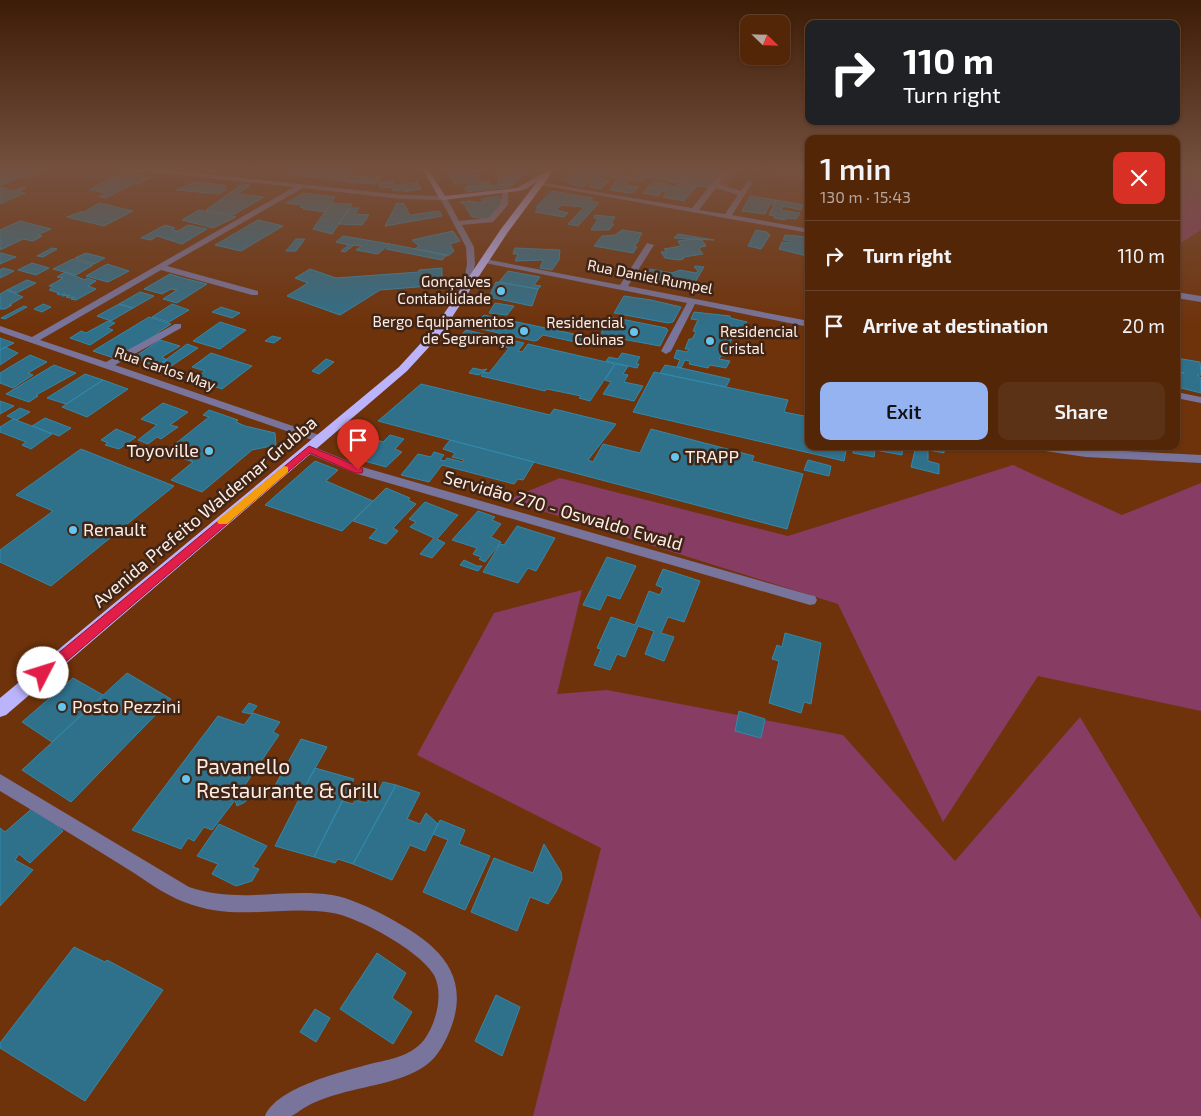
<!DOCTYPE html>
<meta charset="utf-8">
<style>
body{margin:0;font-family:"Exo 2",sans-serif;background:#5c3216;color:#f1f3f6;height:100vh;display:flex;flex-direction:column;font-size:19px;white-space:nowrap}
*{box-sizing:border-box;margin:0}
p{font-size:16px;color:#b5a59c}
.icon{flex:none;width:28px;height:28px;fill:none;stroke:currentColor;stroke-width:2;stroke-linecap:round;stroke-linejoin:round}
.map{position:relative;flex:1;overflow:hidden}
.panel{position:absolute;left:805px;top:135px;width:375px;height:315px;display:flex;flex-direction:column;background:#532608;border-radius:10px;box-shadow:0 1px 4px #0004,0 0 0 1px #694329}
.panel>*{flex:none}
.hud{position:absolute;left:805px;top:20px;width:375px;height:105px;border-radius:10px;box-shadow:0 1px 4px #0004,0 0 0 1px #694329;background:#202124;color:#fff;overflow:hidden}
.needle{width:32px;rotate:113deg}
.controls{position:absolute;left:740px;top:15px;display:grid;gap:10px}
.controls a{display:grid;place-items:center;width:50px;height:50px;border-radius:10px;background:#532608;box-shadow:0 1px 4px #0004,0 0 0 1px #694329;font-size:25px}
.pin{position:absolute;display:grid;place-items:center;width:42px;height:42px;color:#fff;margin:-51px -21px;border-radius:50% 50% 50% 0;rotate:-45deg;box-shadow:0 0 5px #0007}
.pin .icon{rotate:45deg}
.me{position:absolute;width:55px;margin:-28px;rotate:50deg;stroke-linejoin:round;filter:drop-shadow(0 0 4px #0008)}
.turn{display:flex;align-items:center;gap:18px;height:105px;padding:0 15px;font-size:22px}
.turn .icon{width:65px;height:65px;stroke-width:2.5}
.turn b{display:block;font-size:35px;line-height:42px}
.round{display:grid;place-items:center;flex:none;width:52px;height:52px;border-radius:10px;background:#5c3216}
.head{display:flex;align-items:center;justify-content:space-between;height:85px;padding:0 15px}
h1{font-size:30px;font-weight:600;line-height:38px}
.cta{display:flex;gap:10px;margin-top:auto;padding:10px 15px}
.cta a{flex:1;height:58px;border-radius:10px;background:#95b2f1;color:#111;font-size:20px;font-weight:600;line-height:58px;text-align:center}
.cta a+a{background:#5c3216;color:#f1f3f6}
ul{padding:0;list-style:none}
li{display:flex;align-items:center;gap:15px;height:70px;padding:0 15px;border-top:1px solid #694329}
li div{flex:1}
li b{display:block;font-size:19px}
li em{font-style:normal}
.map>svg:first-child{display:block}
.green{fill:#873c64}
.building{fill:#2f708b;stroke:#3189ac}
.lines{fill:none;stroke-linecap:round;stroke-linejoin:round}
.minor{fill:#78749b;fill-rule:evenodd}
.major{fill:#a89fec;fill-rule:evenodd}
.highway{fill:#bbb4fd;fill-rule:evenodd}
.route{fill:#e11d48;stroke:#92132f}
.slow{fill:#f59e0b}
.poi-dot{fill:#65c5ee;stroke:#402516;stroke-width:2}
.labels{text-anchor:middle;stroke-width:5;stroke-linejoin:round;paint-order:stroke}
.far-street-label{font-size:15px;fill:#fcede5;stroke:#402516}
.far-poi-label{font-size:15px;fill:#fcede5;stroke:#402516;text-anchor:end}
.poi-label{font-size:18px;fill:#fcede5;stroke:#402516;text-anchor:start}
.street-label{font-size:18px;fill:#fcede5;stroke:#402516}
.near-poi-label{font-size:21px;fill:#fcede5;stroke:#402516;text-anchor:start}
</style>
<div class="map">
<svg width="1201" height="1116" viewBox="0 0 1201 1116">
<rect width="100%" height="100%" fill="#6f330b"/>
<path class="green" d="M600,170h138l-14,20z
M751,170h58v10l-59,-8z
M1176,170h25v60l-25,16z
M1013,465l109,50 79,-32v228l-163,-35 -95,146 -105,-218 -331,-104 53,-22 228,58z
M582,590l-25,104 50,-4 236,45 112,126 125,-144 121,202v197h-668l68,-268 -184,-93 77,-142z"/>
<path class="building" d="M3,170h42l-20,8 -25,-6z
M293,170h62l-8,11 -61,-7z
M444,170h38l-33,5z
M505,170h15l13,1 -3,3 -6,-1 -10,11 -16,1v-9z
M574,170h17l29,4 -4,4 -18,-3 2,1 -2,2 11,2 -8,9 -12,-2 6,-6 -2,-1 -9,7 -10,-2 -5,-2 2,-2 -8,-1z
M637,170h87l-13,18 -79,-13z
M0,172l20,5 -20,9z
M120,173l25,3 -3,3 10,-2 -15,7h-4l-27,14 -7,-1 7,-4 -17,-3z
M463,173h10l9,9h7v4l-20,1 -3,-5 -11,2 -5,-7z
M361,176l11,2 3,-2 6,1 -6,7 -28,-2 5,-5z
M624,176l10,2h12l-4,4 -11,-2 -7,5 15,2 -5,5 -5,1 -19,-3 9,-13z
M388,181h6l1,5 22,-4 4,7 -18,3 -1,-2 -9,1 -3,-4 -9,1 -3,-5z
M195,182l29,3 2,1 -3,3h4l-7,5 -44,-4z
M653,182l15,2 -10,12 -15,-3z
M242,184l8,1 -12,9 26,3 -31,18 -27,-5z
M514,184l-3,3 -45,5 -1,-5z
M678,184l18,3 -12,14 -21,-4 4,-6h-3l4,-6 10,3 -3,-2z
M0,187l14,4 9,-4 3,1 -8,4 7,1 -25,11z
M552,191l40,7v3l7,2 -21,23 -10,-2 16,-17 -22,-2 -6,5 12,3 -4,4 -29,-5 4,-5h-3z
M304,193l31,4 -10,15 -22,-3 1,-1 -4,-1 2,-2 -16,-2z
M498,196l5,8 -13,15 -18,-2 -8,-13 -4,-2 9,-1 15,2 -3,-4z
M750,196l26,4 -2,5 -4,-1 -5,10 -23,-3z
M776,200l27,5 -2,5 -18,-4 -2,4 19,3 -4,6 -10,-1 -1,2 -11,-2 1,-2 -6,-1z
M99,203l34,8 -29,15 -37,-9 13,-5h4z
M331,203l21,1 -20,30 -19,-5z
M397,203l7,1 6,11 29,-4 3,5 -57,10z
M350,208h9l-4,6 14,1 -7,10 -23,-1z
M199,210l11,2 26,5 -23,11 -31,-8z
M595,215l20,2 -4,7h3l-5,6h-18l7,-11 -4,-1z
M258,220l25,6 -42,25 -26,-6z
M20,221l31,8 -13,6 4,1 -9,5 -10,-2 -23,11v-20z
M165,225l10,3 -3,2 6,1 10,-6 19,4 -25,15 -25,-8 -6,4 -10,-2z
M622,230l20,3 -4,7h1l-5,7h3l-4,6 -39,-7 8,-10 13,-1z
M756,230l11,2 3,3 -9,14 -13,-3z
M453,231l7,10 -10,3 4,7 -6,5 -33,-7 4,-3 -7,-6z
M678,234l36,6 -40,-2z
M785,235l22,2 -1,2h3l-2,17 -28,-7 3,-7 8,1 1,-2 -8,-1z
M343,236l47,8 57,11 -5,5 -56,-11 3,-2 -2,-1 -9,8 -22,-4 6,-4 -8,-1 -9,7 -4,-1 8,-6 -13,-3z
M296,239h9l-9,12h-10z
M693,239l9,1 4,6 -5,1 -2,2 4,5 -19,3 -1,2 -5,1 -13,-2 -4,-6h6l-3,-3 17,-3 -3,-5z
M52,248l5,1 -14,8 -6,-1z
M515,248l45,2 -1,10 -7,10 -12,-2 3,-8 -28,1 3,-7h-5z
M0,253h1l15,4 -16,7z
M86,253l19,5 -11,6 -19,-6z
M73,259l20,6 -17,10 -23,-6z
M32,263l17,5 -13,7 -18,-5z
M107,264l22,7 -21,11 -22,-6z
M695,266l9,1 -12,20 -16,-3 -1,2 -31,-7 6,-10 22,4 8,-3 16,3 2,-2 -4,-4z
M3,268l11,3 -14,7v-8z
M442,268v17l-62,5 -40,25 -53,-19 21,-13 -13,-5 15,-9 26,9 83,-6v-2z
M508,271l32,6 -6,8 7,1 -3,3 -39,-7z
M65,272l20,8 2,-2 9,3 -8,5 8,3 -20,11 -5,-1 4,-2 -6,1 -3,-1 4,-2 -8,1 4,-2 -6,1 -3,-1 2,-1 -10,-3 4,-3 -4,-1 14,-8 -6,-1z
M170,274l13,4 24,6 -30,19 -14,-4 14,-9 -6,-1 -9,5 -18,-5z
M27,280l9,3 -19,10 -10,-3z
M496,282l42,7 -6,17 -43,-9z
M7,290l16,7 -14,8h3l-7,4h-5v-15z
M140,292l14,4 -21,12 -14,-4z
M624,296l27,4 30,7 -8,15 -5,1 -54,-10z
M495,303l19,3 -7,9 -18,-2z
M43,304l8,3 -9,5 -8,-3z
M119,304l14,4 -22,13 -14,-5z
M172,304l17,6 -20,12 -17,-5z
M24,306l3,1 -22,12 -4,-1z
M221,307l19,6 -8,5 -20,-6z
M694,312l36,4v2l17,4 -3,7h-8l-6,14 -6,-1 -2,3 7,2 -4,9h-4l-2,3 11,2 -4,7 -16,-3 -2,3 -19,-4 1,-3 -5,-1 -4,8 -4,-1 3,-7 -6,-2 3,-8 10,2 2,-3h-4l4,-10h3l4,-7 -3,-1 5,-11 -7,-1z
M484,315l104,22 -2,3 -4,-2 -2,5 -37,-8 -5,5 -4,1 -62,-14z
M149,317l22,7 -14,9 3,1 -46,24 -21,-7z
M611,317l55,11 2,2 -8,16 -60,-11z
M108,321l7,2 -8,5 6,2 -23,15 -20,-7 11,-7 5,2z
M220,322l26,8 -26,19 -27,-8z
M466,330l58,13 -6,8 4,1 6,-8 87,20 -25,37 -11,-3 2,-2 -34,-7 -2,2 -64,-15 3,-4 5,1 20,-25 -50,-11z
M272,336l9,2 -7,5 -9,-2z
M0,338l14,5 -14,7z
M160,340l20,6 -18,11 5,3 -10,7 -24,-9z
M187,344l11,4 -37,25 -9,-3z
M5,347l13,6 -18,12v-15z
M211,353l41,13 -30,23 -21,-7 3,-2 -8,-2 9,-7 -13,-4z
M622,353l18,4 -4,7h3l-2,4 -31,-7 3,-4 9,2z
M30,355l17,7 -19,11 5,2 -20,13 -13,-5v-10z
M1176,358l24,4 1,13h-4l4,3v15l-24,-6v-15l7,1 -8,-2z
M326,359l8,3 -15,12 -7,-3z
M615,364l13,2 -5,8 5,1 -4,7 19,4 -9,15 -31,-7 8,-12 -6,-2z
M54,365l22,8 -40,22 2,1 -9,6 -23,-8z
M665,365l16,3 49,11 -4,8 -66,-14z
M473,368l9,2 5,-1 -8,6 -10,-2z
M654,372l134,28 -4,12 25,5v29h38l-3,15 -211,-49z
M85,374l18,6 -37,24 -19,-6z
M103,380l25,9 -41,28 -25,-10z
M421,384l129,31 4,-6 62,15 -28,36 5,2 10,-18 37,9 11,-24 103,27 -2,5 51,13 -16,55 -409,-108z
M0,401l14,5 -14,8z
M163,403l25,9 -18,13 8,2 -17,12 -4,-2 -9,7 -10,-4 19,-15 -16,-6z
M20,408l10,4 -13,8 -10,-4z
M209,410l29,10 -2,2 9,4 30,7 1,12 -24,5 -50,42 -31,-12 22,-18 -28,-10 44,-35 -6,-2z
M45,418l26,10 -12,8 -27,-10z
M13,419l19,7 20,8 -21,15 -9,-4 4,-3 -26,-10v-5z
M116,429l20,8 -17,12 -14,-4 3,-2 -7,-3z
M390,435l14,4 -9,10 7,3 -16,15 -25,-7v-3l-9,-3 7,-7 -3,-1 10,-10 17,6z
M450,440l69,18 15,4 -11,18 -5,-1 -4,5 -72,-19 -13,17 -28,-7 17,-21 13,3 3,-5 10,3 -4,5 5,1 2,-3 16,4 1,-2 -12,-3 3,-4 -12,-4z
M853,446h50l-1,9 -27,-5 -1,7 -21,-4z
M916,446h28v7l-16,-3v11l11,3v10l-28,-7z
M81,449l93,37 -123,100 -51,-24v-12l53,-39 -37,-16z
M808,460l23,6 -2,10 -25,-6z
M315,461l23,9 -12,11 47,20 -31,30 -77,-26z
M386,488l24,10 -2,2 8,4 -23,24 5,3 -12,13 -17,-6 8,-9 -24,-8z
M425,502l33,13 -21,24 8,4 -13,15 -12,-4 14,-16 -24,-11 6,-5 -7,-3z
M478,511l17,6 -3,3 9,4 -10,13 10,5 -16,20 -6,-3 2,-2 -8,-3 4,-6 -25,-8z
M517,526l38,12 -19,33 -8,-3 -10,15 -35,-11 17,-28 4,1z
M607,557l29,9 -16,33 -13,-4 -7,15 -17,-5z
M464,560l13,6h5l-4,5 -18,-6z
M663,569l37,12 -16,41 -16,-5 -7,16 13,4 -10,24 -19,-7 9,-23 -16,-5 -13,31 -8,-3 -7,16 -16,-5 7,-16 -4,-1 14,-31 24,8 14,-34 11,4 3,-7 -7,-3z
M785,633l36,10 -10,61 -7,-2 -3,11 -32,-10 10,-42 -7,-2 5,-14 5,2z
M127,673l44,26 -100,103 -49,-32z
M73,678l30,17 -51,47 -30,-20z
M249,703l8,3 -6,8 -9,-2z
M739,711l26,8 -4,19 -26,-7z
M253,713l27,9 -7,10 6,3 -36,53 10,4 -8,10 -8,4 -2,-6 -23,30 -8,-3 -10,14 -6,-3 -7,11 -49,-19 86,-114 26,9z
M301,739l26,8 -28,50 -26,-8z
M315,768l39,11 -40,78 -39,-11z
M383,782l13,3 -43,79 -15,-5 -3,4 -21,-6 28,-56 11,3 2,-4 12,3 5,-10 5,1z
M396,785l24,8 -13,26 13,5 6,-11 12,11 -13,27 -15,-6 -18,35 -39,-16z
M35,806l28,25 -33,32 -11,-9 -4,6 18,10 -33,36v-78l5,4z
M440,820l25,10 -6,14 31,12 -25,54 -42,-18 25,-52 -15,-6z
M219,824l48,22 -14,21 6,2 -7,12 -16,5 -24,-12 6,-10 -21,-8z
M544,844l17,28 1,7 -6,13 -8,12 -18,-7 -13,34 -46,-19 23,-54 39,15z
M74,947l31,15 2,-2 56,30 -78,111 -85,-53v-5z
M377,953l29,20 -14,25 20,14 -19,32 -53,-35z
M496,995l24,12 -18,49 -27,-15z
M315,1009l15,9 -14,24 -16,-10z"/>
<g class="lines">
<path class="minor" d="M148,170h18l236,25 41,1 4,2 12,23 29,-3 12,-13 3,-14 5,1v13l-15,17 -31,3 12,22 1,17 -6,29 -7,-2 5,-27 -1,-17 -25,-47 -39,-1 -99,-11 -136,78 91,25v4h-6l-91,-25 -121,70 66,22 69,-38h6v4l-66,37 210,72 1,2 -5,4 -321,-111v-6l32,11 262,-150 -143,-15z
M723,170h6l-11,14 23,7 7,-10 5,1 -21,33 77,14v4l-273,-49 3,-2 153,26zM716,188l22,7 -13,19 -26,-4z
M647,243l7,2 -26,41 181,35v6l-114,-23 -24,47 -5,3 -5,-3 26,-48 -202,-40 -4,-2 4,-2 135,26z
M1176,292l25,4v6l-25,-4z
M1176,392l25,5v6l-25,-5z
M309,445l53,22 448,128 5,1 2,4 -2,4 -5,1 -456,-132 -49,-21 -1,-3z
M1033,446h32l21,3 115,6v8l-115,-6 -48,-7z
M0,774l189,113c50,17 93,1 143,8 17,3 34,11 50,19 45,24 90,52 70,111 -6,16 -13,31 -27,41 -25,17 -61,20 -90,29 -11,3 -21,7 -31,13 -4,2 -9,7 -13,8 -7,0 -19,0 -26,0 12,-29 77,-44 105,-52 20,-5 40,-7 54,-24 12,-16 20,-46 10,-65 -14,-24 -74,-57 -101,-62 -52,-9 -96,10 -149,-11 -21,-8 -40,-23 -58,-34 -42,-26 -84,-52 -126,-77z"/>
<path class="major" d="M423,170h6l16,26 72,-8 28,-16 5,1 -24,16 -7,2 -76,9 -4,-2z"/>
<path class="highway" d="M546,170h8l-46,62 -67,102 -34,37 -401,344 -6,2v-19l399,-331 34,-37 68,-101z"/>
</g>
<linearGradient id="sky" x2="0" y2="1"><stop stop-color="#3d1c06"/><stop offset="0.52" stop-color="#74503f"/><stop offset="1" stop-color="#74503f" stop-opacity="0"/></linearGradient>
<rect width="1201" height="326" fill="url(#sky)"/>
<path class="route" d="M309,446l53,22 1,2 -1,3h-7l-45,-20 -262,224 -5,2 -4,-2 -2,-4 2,-4z"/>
<path class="slow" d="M284,466l4,1v5l-61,52h-8l-2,-2 2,-3z"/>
<g class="poi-dot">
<circle cx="501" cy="291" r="5"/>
<circle cx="524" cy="331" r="5"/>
<circle cx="634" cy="332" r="5"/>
<circle cx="710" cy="341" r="5"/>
<circle cx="209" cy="451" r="5"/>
<circle cx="675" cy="457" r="5"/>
<circle cx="73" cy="530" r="5"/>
<circle cx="62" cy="707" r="5"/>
<circle cx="186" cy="779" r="5"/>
</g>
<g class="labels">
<g class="far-street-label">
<text transform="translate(650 277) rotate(11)" y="5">Rua Daniel Rumpel</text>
<text transform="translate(165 369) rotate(19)" y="5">Rua Carlos May</text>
</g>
<g class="far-poi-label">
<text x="491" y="287">Gonçalves<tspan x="491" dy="17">Contabilidade</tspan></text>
<text x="514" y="327">Bergo Equipamentos<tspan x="514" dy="17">de Segurança</tspan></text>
<text x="624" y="328">Residencial<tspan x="624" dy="17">Colinas</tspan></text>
<text x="720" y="337" text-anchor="start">Residencial<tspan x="720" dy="17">Cristal</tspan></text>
</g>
<g class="poi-label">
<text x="199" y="457" text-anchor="end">Toyoville</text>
<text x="685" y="463">TRAPP</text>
<text x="83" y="536">Renault</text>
<text x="72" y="713">Posto Pezzini</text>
</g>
<g class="street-label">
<text transform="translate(563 511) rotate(16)" y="6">Servidão 270 - Oswaldo Ewald</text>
<text transform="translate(205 512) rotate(-40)" y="6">Avenida Prefeito Waldemar Grubba</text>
</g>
<g class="near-poi-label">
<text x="196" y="774">Pavanello<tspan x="196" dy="24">Restaurante &amp; Grill</tspan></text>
</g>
</g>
</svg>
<div class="controls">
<a><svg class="needle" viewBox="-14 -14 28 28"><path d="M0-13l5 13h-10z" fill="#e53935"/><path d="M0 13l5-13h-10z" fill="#b5a59c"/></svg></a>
</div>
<div class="pin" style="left:358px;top:470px;background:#d93025"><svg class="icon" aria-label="arrive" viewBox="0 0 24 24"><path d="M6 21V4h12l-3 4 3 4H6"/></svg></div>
<svg class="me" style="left:43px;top:673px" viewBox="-20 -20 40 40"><circle r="19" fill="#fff"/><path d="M0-13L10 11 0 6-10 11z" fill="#e11d48"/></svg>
<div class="hud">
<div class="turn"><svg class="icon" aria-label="right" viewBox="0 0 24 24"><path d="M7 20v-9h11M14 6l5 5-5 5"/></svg><div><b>110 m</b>Turn right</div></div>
</div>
<section class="panel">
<div class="head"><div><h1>1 min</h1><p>130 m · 15:43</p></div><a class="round" style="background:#d93025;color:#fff"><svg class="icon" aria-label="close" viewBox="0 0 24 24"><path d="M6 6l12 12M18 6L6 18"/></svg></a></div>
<ul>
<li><svg class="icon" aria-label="right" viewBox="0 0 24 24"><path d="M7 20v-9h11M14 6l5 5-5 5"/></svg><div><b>Turn right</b></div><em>110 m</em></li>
<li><svg class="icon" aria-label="arrive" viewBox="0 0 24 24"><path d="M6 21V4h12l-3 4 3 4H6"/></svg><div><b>Arrive at destination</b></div><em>20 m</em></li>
</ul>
<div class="cta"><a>Exit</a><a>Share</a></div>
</section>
</div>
